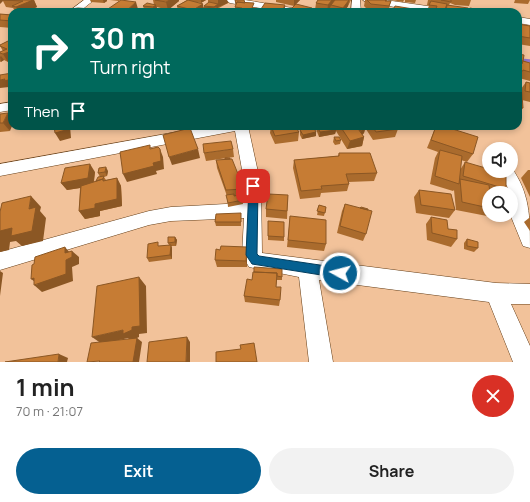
<!DOCTYPE html>
<meta charset="utf-8">
<style>
body{margin:0;font-family:Manrope,sans-serif;background:#f2f2f2;color:#222;height:100vh;display:flex;flex-direction:column;font-size:15px;white-space:nowrap}
*{box-sizing:border-box;margin:0}
p{font-size:13px;color:#767676}
.icon{flex:none;width:22px;height:22px;fill:none;stroke:currentColor;stroke-width:2;stroke-linecap:round;stroke-linejoin:round}
.map{position:relative;height:362px;overflow:hidden}
.side{display:flex;flex-direction:column;background:#fff;flex:1}
.side>*{flex:none}
.banner{position:absolute;left:8px;top:8px;width:514px;height:122px;border-radius:12px;box-shadow:0 2px 6px #0003;background:#00695c;color:#fff;overflow:hidden}
.fabs{position:absolute;left:482px;top:142px;display:grid;gap:8px}
.fabs a{display:grid;place-items:center;width:36px;height:36px;border-radius:50%;background:#fff;box-shadow:0 2px 6px #0003;font-size:20px}
.pin{position:absolute;display:grid;place-items:center;width:34px;height:34px;color:#fff;margin:-17px;border-radius:8px;box-shadow:0 2px 6px #0006}
.me{position:absolute;width:44px;margin:-22px;rotate:277deg;stroke-linejoin:round;filter:drop-shadow(0 0 3px #0008)}
.turn{display:flex;align-items:center;gap:14px;height:84px;padding:0 16px;font-size:18px}
.turn .icon{width:52px;height:52px;stroke-width:2.5}
.turn b{display:block;font-size:28px;line-height:34px}
.then{display:flex;align-items:center;height:38px;padding:0 16px;background:#0003;gap:8px;font-size:15px}
.round{display:grid;place-items:center;flex:none;width:42px;height:42px;border-radius:21px;background:#f2f2f2}
.summary{display:flex;align-items:center;justify-content:space-between;height:68px;padding:0 16px}
h1{font-size:24px;font-weight:700;line-height:30px}
.button{display:flex;gap:8px;margin-top:auto;padding:8px 16px}
.button a{flex:1;height:46px;border-radius:24px;background:#056091;color:#fff;font-size:16px;font-weight:700;line-height:46px;text-align:center}
.button a+a{background:#f2f2f2;color:#222}
.map>svg:first-child{display:block}
.lines{fill:none;stroke-linecap:round;stroke-linejoin:round}
.stream-far1{stroke:#9574c6;stroke-width:3}
.stream{stroke:#9574c6;stroke-width:3.5}
.minor-casing{stroke:#653e17;stroke-width:1}
.minor{fill:#fff;fill-rule:evenodd}
.wall{fill:#aa6b2d}
.shaded-wall{fill:#8b5724}
.building{fill:#c67c34;stroke:#8b5724}
.route{fill:#056091;stroke:#033e5e}
</style>
<div class="map">
<svg width="530" height="362" viewBox="0 0 530 362">
<rect width="100%" height="100%" fill="#f2c29a"/>
<g class="lines">
<path class="stream-far1" d="M518,60l7,1"/>
<path class="stream" d="M518,60l12,1"/>
<defs>
<path id="minor" d="M84,0h10l-15,12h-11z
M226,0h19l53,9 5,3h-20l-53,-9z
M352,0h8l1,12h-10z
M363,0h22l63,9 5,3h-23l-63,-9z
M518,17l12,2v6l-12,-2z
M12,102v8l-12,2v-8z
M210,126h38l13,60 1,67 234,30 34,1v20h-19l19,42v16h-17l-24,-60 -170,-22 14,82h-24l-10,-85 -50,-10 -7,-12 2,-37 -73,3 -22,4 -149,45v-18l149,-41 22,-4 73,-4 1,-17 -10,-55 -235,45v-12z
M511,167c19,26 19,50 19,81l-7,-2 -11,-27 -1,-26 -13,-22h13z"/>
</defs>
<use href="#minor" class="minor-casing"/>
<use href="#minor" class="minor"/>
</g>
<path class="wall" d="M0,0h34l3,7 -11,5h-10l-3,-4 -7,-1 -3,-6z
M90,0h17v1l-3,2 -13,-1z
M110,0h10l-1,1z
M153,0h26v1l-11,9 -11,-3v2l-3,2 -10,-2 -1,-3 11,-1z
M185,0h21l-5,3 -8,-1 10,2v4h1v-2l4,-3v-3h19l1,3 -11,6v3h-41l2,-1 -1,-5 10,-6z
M235,0l10,3 9,5 1,4h-20v-5l1,-2z
M276,0h24l-6,6 -18,-4z
M318,0h33l-3,6 -4,6h-14v-4l-3,4 -12,-2 1,-7z
M365,0h22v1h4l-3,11h-11l-8,-1 -5,-5z
M392,0h12l-1,2z
M405,0h11l-1,3 -10,-1z
M428,0h43l-2,6 -14,-1 -5,-2 -1,2 19,7h-24l1,-4 -1,4h-23l6,-2 2,-4 -2,-1z
M515,0h15l-2,4 -14,-1z
M261,9l24,3h-24z
M291,9l20,3h-21z
M0,14l12,1v13l-12,-1z
M518,24l12,2v20l-12,-2z
M12,39v22l-4,1 -4,-2 -4,2v-10l3,-1 -3,-5v-1z
M518,54l5,7 7,2v18l-11,-3 -1,1z
M518,81l3,8 5,-7 4,1v19l-8,-2 1,8 -5,7z
M0,114l10,17 -10,1z
M271,126h42l3,10 -14,3 -2,-4v-5h-3l2,2 -1,9 -23,3 -5,-11z
M316,126h18l1,2v-2h28l2,3 -1,4 -2,2 2,2 -2,9 -15,3 -11,-18 -1,3 -16,3 -3,-8z
M364,126h32l2,3 -3,8 -22,3z
M436,126l37,28 -6,8 -6,-2 -1,10 5,-8 41,27 -4,4h-13v21l-2,2 -31,-6 -2,-20 -1,1 -23,-7 5,-26 3,-6 -11,-4z
M334,137l7,3 -1,4 -5,1 -2,-3z
M233,149l1,8 -28,4 -2,-8z
M339,153l38,20 -3,8 -26,1 1,2 -2,7 -26,2 -1,4 -20,2 -7,-31 1,-8 44,-4z
M216,160l28,29 1,7 -5,1h2l1,7 -15,3 -1,-11 -10,-28z
M528,170h2v27l-9,-19z
M108,171l-1,5 -3,1 2,3 11,-2 4,8 1,20 -22,5v5l-15,3 -6,-8 1,-23 -13,2 -6,-7 34,-11 -1,10 2,-1 4,-4 -2,-4z
M419,190l36,20 -6,8 -33,-5 -2,-16z
M288,195l-1,24 -21,-2v-8z
M345,204l21,30 -3,7 -26,-8 5,-22z
M319,205l7,2 -2,9 -7,-1z
M241,213v13h-25l-1,-4z
M290,216l36,28 -2,7 -37,-4z
M431,217l17,12 9,10 -6,8 -24,-7 -1,-16z
M529,218h1v13l-6,-9z
M268,221l16,16v4l-16,-1z
M175,237l2,3 -1,6h-5l1,2v11l-23,3 -2,-4 22,-13 -1,-2z
M467,239l11,9 -4,4 -10,-3v-6z
M247,247v20h-30l-2,-7 5,-10z
M282,269v11h-5l-1,7 4,13 -1,6 -34,-4 -1,-6 8,-16z"/>
<path class="shaded-wall" d="M0,0h2l1,1 -3,3z
M33,0h1l3,7 -11,5h-7l-3,-5z
M103,0h4v1l-3,2z
M170,0h9v1l-11,9 -2,-8z
M201,0h5l-5,3z
M218,0h9l1,3 -10,4 -1,2v3l-4,-4 5,-4z
M294,0h6l-6,6z
M332,0h2v4l-3,1 -1,3 -3,4 1,-7z
M349,0l-1,6 -4,6h-1v-4z
M136,2l2,7 -3,3h-10z
M203,4l1,7 -1,1h-10v-2z
M156,5l1,4 -3,2 -1,-4z
M285,5v7h-3v-1z
M312,8l-1,4h-4z
M12,51v10l-4,1 -5,-8z
M1,56l3,4 -3,2 -1,-5z
M5,79h7v9l-3,1v-2l-9,1v-8z
M8,113l4,6v7l-2,5 -7,-8z
M66,126h4l1,12 -11,3 -5,-8z
M365,129l-1,4 -2,2h-2l1,-4z
M336,130l-1,4 -16,3 1,-5z
M316,132v4l-14,3 1,-4z
M364,137l-2,9 -15,3 3,-8z
M160,149l3,8 1,12 -8,2 1,3 -30,8 -4,-8 30,-11z
M198,149l2,9 -28,7 -3,-8z
M90,164l5,8 -2,14 -26,4 -6,-7z
M106,167l2,4 -1,5 -2,-4z
M117,178l4,8 1,20 -22,5v5l-15,3 -6,-8 16,-7z
M31,196l10,11 -1,4 6,7 -3,23 -21,5 -6,-5 -6,1 -1,8 -9,2v-21l29,-22z
M175,237l2,3 -1,6 -1,-4z
M171,245l1,3v11l-2,-4z
M65,247l6,7 1,-3 7,6v7l-7,3 1,14 -31,11 -8,-7 4,-1 -7,-5 34,-26z
M247,247v20l-1,-6z
M0,271l3,2 -3,23z
M139,277l7,9 1,47 -8,1v3l-2,1 5,4 -3,20h-6l-2,-21 -3,-3 -26,6 -10,-7 31,-7z
M187,337l3,5v20h-4z
M59,354l9,4 -1,4h-9z"/>
<path class="building" d="M2,0h31l-17,7 -4,-1 11,-5z
M121,0l15,2 -11,10 -20,-1z
M155,0h15l-4,2z
M188,0l15,4 -10,6 -16,-4z
M235,0h9l1,3 -8,-1 -1,2z
M318,0h14l-4,5 -12,-2z
M335,0h14l-6,8 -12,-3z
M367,0h19l-1,1h6l-2,5 -18,-2z
M441,0h10v2z
M431,1l16,3 -3,8 -9,-1 2,-5 -8,-1z
M209,2l9,2 -4,3 -10,-1z
M237,2l17,1 -2,5h3v4h-13v-4l-7,-1z
M147,3l9,2 -3,2 -10,-1z
M265,3l20,2 -3,6 -21,-2z
M296,4l16,4 -5,4 -16,-3z
M447,5l21,3v4h-19l-3,-1z
M395,6l24,4 -1,2h-26z
M217,7v5h-15v-4z
M78,8l13,1 -3,3h-21l4,-3z
M470,8l15,3v1h-15z
M423,9l13,2v1h-15z
M0,14l12,1v6l-12,-1z
M518,24l12,2v12l-12,-2z
M12,39v12l-9,3 -3,-1v-1l7,-3 -7,-3v-1z
M518,54l6,1 -1,6 7,2v9l-7,-2v1l-5,-1v-6h4l1,-3 -5,-1z
M12,73v6l-8,2 1,-2 -5,1v-5z
M518,81l3,1 2,26 -5,-1z
M526,82l4,1v9l-5,-1z
M8,113l-5,10h-3v-9z
M54,126h12v4l-11,3z
M271,126h24l4,6 -24,4z
M307,126h6v1l-6,1z
M317,126h17l2,4 -16,2z
M340,126h16l8,11 -14,4z
M358,126h5l2,3 -1,1 -3,1z
M372,126h24l2,3 -22,3z
M436,126h7l35,11 -5,17 -42,-14z
M300,127h4l1,2 9,-1 2,4 -13,3 -3,-5z
M190,128l8,21 -29,8 -6,-22z
M334,137h5l2,3 -5,1z
M231,141l2,8 -29,4 -1,-9z
M150,145v4l8,-2 2,2 1,12 -8,2 1,3 -31,8 -3,-22z
M440,150l22,6 -3,28 -24,-8z
M339,153h31l7,20 -31,1 3,10 -28,2 1,3 -21,2 -7,-31 45,-4z
M225,158h5v1h-5z
M232,159l12,30 -18,1 -10,-30z
M465,162l24,7v2h6l11,3v15l-43,-13z
M90,164l-2,14 -27,5 4,-15z
M106,167l-1,5 -7,1 1,-5z
M104,176l-1,3 -7,2 2,-4z
M117,178v21l-22,5v4l-16,3 2,-25 22,-7v2z
M460,179l29,6 1,8h-1v15l-27,-6z
M419,190l32,4 4,16 -34,-5z
M234,194v2l5,-1 1,2h2l1,3 -15,3 -2,-8z
M268,194l20,1 -1,16 -21,-2z
M31,196l-2,13 7,-2 -4,24 -21,5 1,-8 -12,3v-19l2,-9z
M345,204l27,7 -6,23 -26,-8z
M319,205l7,2 -1,6 -8,-2z
M361,207l7,2v1l-8,-2z
M241,213v9h-26l1,-8z
M290,216l36,4v24l-38,-4z
M431,217l16,3 1,9 9,1v9l-25,-6z
M268,221l16,1v15l-16,-1z
M168,237h7v5l-7,1z
M467,239l11,3v6l-11,-2z
M158,242v4l13,-1 -1,10 -23,3 1,-14z
M221,246l26,1 -1,14 -31,-1 1,-11 4,1z
M65,247v6l7,-2v6l-6,3v14l-32,11v-7l-3,1 1,-14 2,-1 1,-7z
M254,267l28,2v8l-5,-1v-3l-23,-1z
M253,272l24,1 -1,14h5l-1,13 -36,-4 3,-17 5,1z
M139,277l1,49 -8,1v3l-9,4v-4l-31,7 5,-51z
M187,337l-1,25h-39l2,-20z
M137,338l-4,24h-34l1,-1 -13,1 4,-19z
M254,343l3,19h-41v-10l25,-3 -1,-4z
M59,354l-1,8h-53z"/>
<path class="route" d="M253,183l5,3 -1,68 2,2 81,12 3,1 2,4 -2,4 -3,1 -88,-14 -6,-9 3,-69z"/>
</svg>
<div class="fabs">
<a><svg class="icon" aria-label="sound" viewBox="0 0 24 24"><path d="M4 9h4l5-4v14l-5-4H4zM17 9q2 3 0 6"/></svg></a>
<a><svg class="icon" aria-label="search" viewBox="0 0 24 24"><circle cx="10" cy="10" r="6"/><path d="M15 15l6 6"/></svg></a>
</div>
<div class="pin" style="left:253px;top:186px;background:#d93025"><svg class="icon" aria-label="arrive" viewBox="0 0 24 24"><path d="M6 21V4h12l-3 4 3 4H6"/></svg></div>
<svg class="me" style="left:340px;top:273px" viewBox="-20 -20 40 40"><circle r="17" fill="#056091" stroke="#fff" stroke-width="3"/><path d="M0-11L8 9 0 5-8 9z" fill="#fff"/></svg>
<div class="banner">
<div class="turn"><svg class="icon" aria-label="right" viewBox="0 0 24 24"><path d="M7 20v-9h11M14 6l5 5-5 5"/></svg><div><b>30 m</b>Turn right</div></div>
<div class="then">Then<svg class="icon" aria-label="arrive" viewBox="0 0 24 24"><path d="M6 21V4h12l-3 4 3 4H6"/></svg></div>
</div>
</div>
<section class="side">
<div class="summary"><div><h1>1 min</h1><p>70 m · 21:07</p></div><a class="round" style="background:#d93025;color:#fff"><svg class="icon" aria-label="close" viewBox="0 0 24 24"><path d="M6 6l12 12M18 6L6 18"/></svg></a></div>
<div class="button"><a>Exit</a><a>Share</a></div>
</section>
